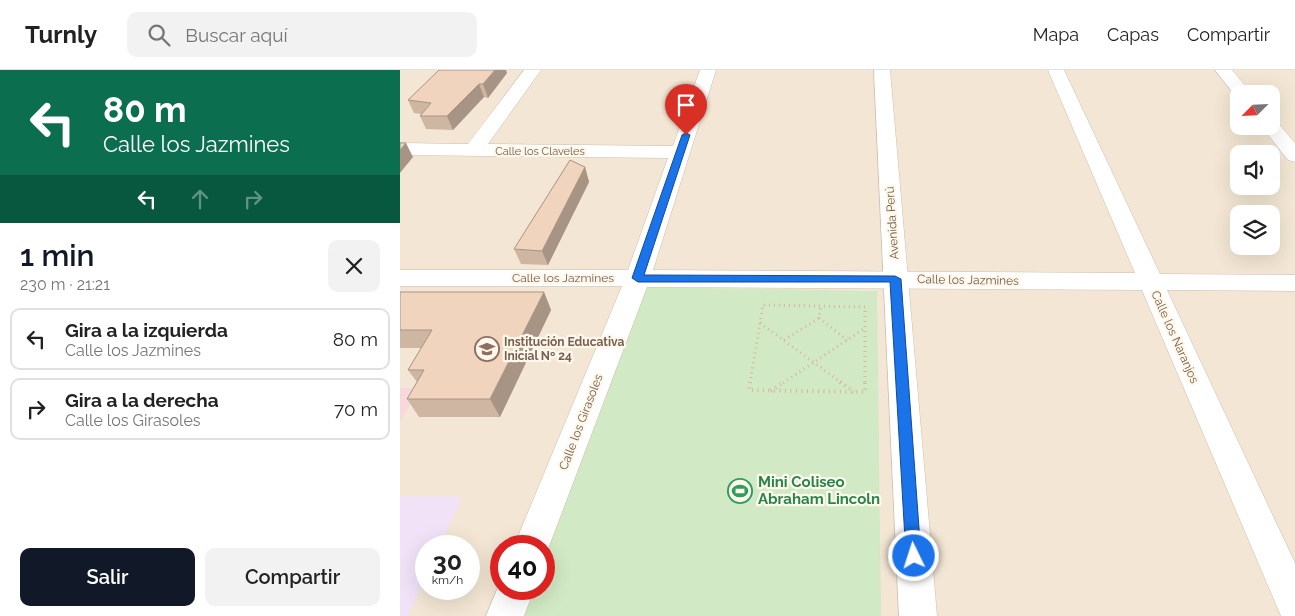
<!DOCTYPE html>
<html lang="es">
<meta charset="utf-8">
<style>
body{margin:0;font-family:Raleway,sans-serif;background:#f2f2f2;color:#222;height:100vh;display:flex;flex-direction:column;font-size:19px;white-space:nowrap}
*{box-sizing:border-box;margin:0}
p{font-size:16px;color:#767676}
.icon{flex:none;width:28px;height:28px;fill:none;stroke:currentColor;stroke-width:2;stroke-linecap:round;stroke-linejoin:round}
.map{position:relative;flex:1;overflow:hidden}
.sheet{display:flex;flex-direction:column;background:#fff;width:400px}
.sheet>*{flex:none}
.guide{background:#0b6e4f;color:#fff;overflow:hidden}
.needle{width:32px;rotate:246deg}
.tools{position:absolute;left:830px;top:15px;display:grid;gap:10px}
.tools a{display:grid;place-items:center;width:50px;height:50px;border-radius:10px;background:#fff;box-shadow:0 5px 20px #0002;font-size:25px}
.speed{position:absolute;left:15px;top:465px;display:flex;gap:10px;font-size:25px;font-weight:700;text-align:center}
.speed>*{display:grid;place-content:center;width:65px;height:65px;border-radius:50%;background:#fff;box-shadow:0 5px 20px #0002;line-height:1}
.speed small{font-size:12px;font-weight:400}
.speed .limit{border:8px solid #d22;background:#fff;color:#111}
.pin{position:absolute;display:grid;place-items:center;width:42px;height:42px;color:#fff;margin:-51px -21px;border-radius:50% 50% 50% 0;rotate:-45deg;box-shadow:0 0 5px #0007}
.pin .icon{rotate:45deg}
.me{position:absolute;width:55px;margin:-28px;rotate:356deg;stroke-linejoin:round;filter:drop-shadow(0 0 4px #0008)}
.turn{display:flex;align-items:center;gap:18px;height:105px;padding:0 20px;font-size:22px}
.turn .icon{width:65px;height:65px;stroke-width:2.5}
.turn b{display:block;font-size:35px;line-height:42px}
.lanes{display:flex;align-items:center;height:48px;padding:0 20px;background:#0003;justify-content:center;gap:25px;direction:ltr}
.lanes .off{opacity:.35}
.round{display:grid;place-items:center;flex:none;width:52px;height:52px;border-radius:10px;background:#f2f2f2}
.overview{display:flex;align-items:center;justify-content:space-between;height:85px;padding:0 20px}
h1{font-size:30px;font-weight:600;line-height:38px;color:#111827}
.primary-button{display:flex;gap:10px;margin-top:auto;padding:10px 20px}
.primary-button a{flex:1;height:58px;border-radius:10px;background:#111827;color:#fff;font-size:20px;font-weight:600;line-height:58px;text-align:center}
.primary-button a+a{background:#f2f2f2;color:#222}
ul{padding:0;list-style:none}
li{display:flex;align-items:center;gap:15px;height:62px;margin:0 10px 8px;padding:0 10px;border:2px solid #e0e0e0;border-radius:10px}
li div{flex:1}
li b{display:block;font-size:19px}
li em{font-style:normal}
header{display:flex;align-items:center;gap:30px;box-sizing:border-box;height:70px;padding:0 25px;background:#fff;border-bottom:1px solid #e0e0e0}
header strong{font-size:24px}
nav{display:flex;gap:28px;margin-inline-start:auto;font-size:18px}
.search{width:350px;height:45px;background:#f2f2f2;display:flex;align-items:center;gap:12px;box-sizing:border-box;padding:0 18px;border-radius:10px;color:#767676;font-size:19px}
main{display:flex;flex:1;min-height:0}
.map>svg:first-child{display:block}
.residential{fill:#f3e6d4;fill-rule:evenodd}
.education{fill:#f1e2f8}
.medical{fill:#f9d8db}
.green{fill:#d1e9c4}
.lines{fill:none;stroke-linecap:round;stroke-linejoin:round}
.street-casing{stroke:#cdbcac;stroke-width:1}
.secondary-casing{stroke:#d2beac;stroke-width:1}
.path-far1{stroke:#d5b8a0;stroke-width:3;stroke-dasharray:1 4;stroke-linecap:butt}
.path{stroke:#d5b8a0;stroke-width:4;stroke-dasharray:1 4.5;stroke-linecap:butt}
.street{fill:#fff;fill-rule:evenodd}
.secondary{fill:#fff;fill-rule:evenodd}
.wall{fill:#ceb6a3}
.shaded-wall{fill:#a89484}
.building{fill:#f0d4bd;stroke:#a89484}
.route{fill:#1a73e8;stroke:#114b97}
.labels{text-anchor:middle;stroke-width:4.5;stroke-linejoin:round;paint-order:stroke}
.far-street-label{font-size:11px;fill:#745b4b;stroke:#fef8eb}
.street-label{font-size:12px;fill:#745b4b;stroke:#fef8eb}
.education-label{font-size:12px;font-weight:bold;fill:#785e54;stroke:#fef8eb;text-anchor:start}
.near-leisure-label{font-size:15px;font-weight:bold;fill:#27864d;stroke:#fef8eb;text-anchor:start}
</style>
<header>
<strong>Turnly</strong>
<div class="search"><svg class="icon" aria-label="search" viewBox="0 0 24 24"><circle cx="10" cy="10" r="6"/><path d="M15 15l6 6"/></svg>Buscar aquí</div>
<nav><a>Mapa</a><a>Capas</a><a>Compartir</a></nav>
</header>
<main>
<section class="sheet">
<div class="guide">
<div class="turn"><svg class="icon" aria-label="left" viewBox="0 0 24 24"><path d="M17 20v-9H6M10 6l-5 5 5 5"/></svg><div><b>80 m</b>Calle los Jazmines</div></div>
<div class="lanes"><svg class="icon" aria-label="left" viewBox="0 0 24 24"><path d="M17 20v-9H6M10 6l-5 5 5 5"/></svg><svg class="icon off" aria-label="ahead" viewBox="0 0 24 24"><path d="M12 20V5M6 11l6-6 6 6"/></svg><svg class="icon off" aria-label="right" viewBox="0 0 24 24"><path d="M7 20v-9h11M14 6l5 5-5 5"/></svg></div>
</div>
<div class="overview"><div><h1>1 min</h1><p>230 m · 21:21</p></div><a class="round"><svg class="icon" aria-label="close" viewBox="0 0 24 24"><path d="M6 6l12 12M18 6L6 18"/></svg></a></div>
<ul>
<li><svg class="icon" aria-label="left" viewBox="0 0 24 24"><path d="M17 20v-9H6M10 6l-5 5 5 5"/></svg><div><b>Gira a la izquierda</b><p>Calle los Jazmines</p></div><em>80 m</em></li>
<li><svg class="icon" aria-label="right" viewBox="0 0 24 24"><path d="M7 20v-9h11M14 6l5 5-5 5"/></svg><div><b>Gira a la derecha</b><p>Calle los Girasoles</p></div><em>70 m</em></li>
</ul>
<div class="primary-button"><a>Salir</a><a>Compartir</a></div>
</section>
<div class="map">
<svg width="895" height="546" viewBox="0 0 895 546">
<rect width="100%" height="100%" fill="#fcf4e5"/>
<path class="residential" d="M0,0h895v546h-895zM839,24h32v32h-32zM839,84h32v32h-32zM839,144h32v32h-32zM26,476h43v43h-43zM101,476h43v43h-43z"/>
<path class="education" d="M0,426l62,1 -22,49h-14v30l-18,40h-8z"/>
<path class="medical" d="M0,318h20l-20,34z"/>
<path class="green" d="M239,217l238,4 4,325h-359l10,-27h12v-33z"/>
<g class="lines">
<defs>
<path id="street" d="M124,0h17l-53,74 185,2 27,-76h16l-63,200 482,3 -87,-203h16l96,204 135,1v16l-128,-1 128,273v53h-14l-139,-326 -495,-3 -102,270 -1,-11h-30l108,-260h-222v-16h228l40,-112 -268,-3v-12l68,1z
M815,0h17l20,24h-13v4h-2z
M871,51l6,1 18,21v19l-7,-2 -27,-34h10z
M101,510v9h33l-10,27h-38z"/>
<path id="secondary" d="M474,0h16l47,546h-38z"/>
</defs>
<use href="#street" class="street-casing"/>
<use href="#secondary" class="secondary-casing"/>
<path class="path-far1" d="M419,248l28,22
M360,253l82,60
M384,270l35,-22 2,-12
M350,313l13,-78 102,2v76
M383,313l82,-55"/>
<path class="path" d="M350,312l-1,8 116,2v-10
M440,312l14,10
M371,321l13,-9"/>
<use href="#street" class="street"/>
<use href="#secondary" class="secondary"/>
</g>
<path class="wall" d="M107,3l-19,25 -4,-1 -31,33 -27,-1 -6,-13 1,-2 -7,-1 -6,-13z
M185,97l4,15 -41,83 -27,-1 -7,-15z
M0,222h144l7,18 -51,107h-81l-12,-18 10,-17 -9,-12 13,-22h-21z"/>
<path class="shaded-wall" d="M95,0h11l1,3 -19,25 -5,-14z
M79,14l5,13 -31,33 -6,-14z
M6,73l7,14 -13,16v-23z
M185,97l4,15 -41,83 -6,-14z
M144,222l7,18 -51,107 -10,-18z"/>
<path class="building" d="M39,0h56l-12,14h-4l-32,32h-27l11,-13 -23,-3z
M0,73h6l-6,7z
M170,90l15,7 -43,84 -28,-2z
M0,222h144l-54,107h-83l17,-29h-16l24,-40h-32z"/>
<path class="route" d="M286,63l4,2 -46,140 251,1 6,3 20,277 -2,5 -5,2 -5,-2 -3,-5 -16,-274h-252l-6,-4 50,-143z"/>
<defs>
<symbol id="school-ring" viewBox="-11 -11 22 22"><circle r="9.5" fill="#fef8eb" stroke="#8d6e63" stroke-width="1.5"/><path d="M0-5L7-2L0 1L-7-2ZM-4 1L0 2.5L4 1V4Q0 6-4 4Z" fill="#8d6e63"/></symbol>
<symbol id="stadium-ring" viewBox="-11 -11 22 22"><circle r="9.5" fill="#fef8eb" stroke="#2e9e5b" stroke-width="1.5"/><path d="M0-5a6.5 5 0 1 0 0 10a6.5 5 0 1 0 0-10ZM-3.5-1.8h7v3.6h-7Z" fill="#2e9e5b"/></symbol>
</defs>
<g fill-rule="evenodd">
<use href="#school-ring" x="73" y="265" width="28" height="28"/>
<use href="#stadium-ring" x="326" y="407" width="28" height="28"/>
</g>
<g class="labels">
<g class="far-street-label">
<text x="140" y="85">Calle los Claveles</text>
</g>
<g class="street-label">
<text transform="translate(492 153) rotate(-94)" y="4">Avenida Perú</text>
<text x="163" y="212">Calle los Jazmines</text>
<text transform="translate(568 210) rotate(1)" y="4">Calle los Jazmines</text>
<text transform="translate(775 267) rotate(66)" y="4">Calle los Naranjos</text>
<text transform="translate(181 352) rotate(-69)" y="4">Calle los Girasoles</text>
</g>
<g class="education-label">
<text x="104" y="276">Institución Educativa<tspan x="104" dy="14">Inicial Nº 24</tspan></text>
</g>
<g class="near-leisure-label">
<text x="358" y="417">Mini Coliseo<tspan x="358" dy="17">Abraham Lincoln</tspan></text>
</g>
</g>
</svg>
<div class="tools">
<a><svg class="needle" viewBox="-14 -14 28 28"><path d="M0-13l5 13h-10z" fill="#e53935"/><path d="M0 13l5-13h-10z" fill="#767676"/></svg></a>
<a><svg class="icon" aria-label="sound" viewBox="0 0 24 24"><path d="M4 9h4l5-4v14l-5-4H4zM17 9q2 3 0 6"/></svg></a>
<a><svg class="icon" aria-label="layers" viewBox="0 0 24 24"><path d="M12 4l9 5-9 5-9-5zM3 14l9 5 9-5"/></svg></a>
</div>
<div class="speed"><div>30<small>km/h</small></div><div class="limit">40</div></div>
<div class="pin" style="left:286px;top:65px;background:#d93025"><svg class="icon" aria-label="arrive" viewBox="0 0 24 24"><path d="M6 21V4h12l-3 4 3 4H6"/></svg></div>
<svg class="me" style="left:514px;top:486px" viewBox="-20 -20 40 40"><circle r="17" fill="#1a73e8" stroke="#fff" stroke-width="3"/><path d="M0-11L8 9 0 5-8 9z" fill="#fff"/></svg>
</div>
</main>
